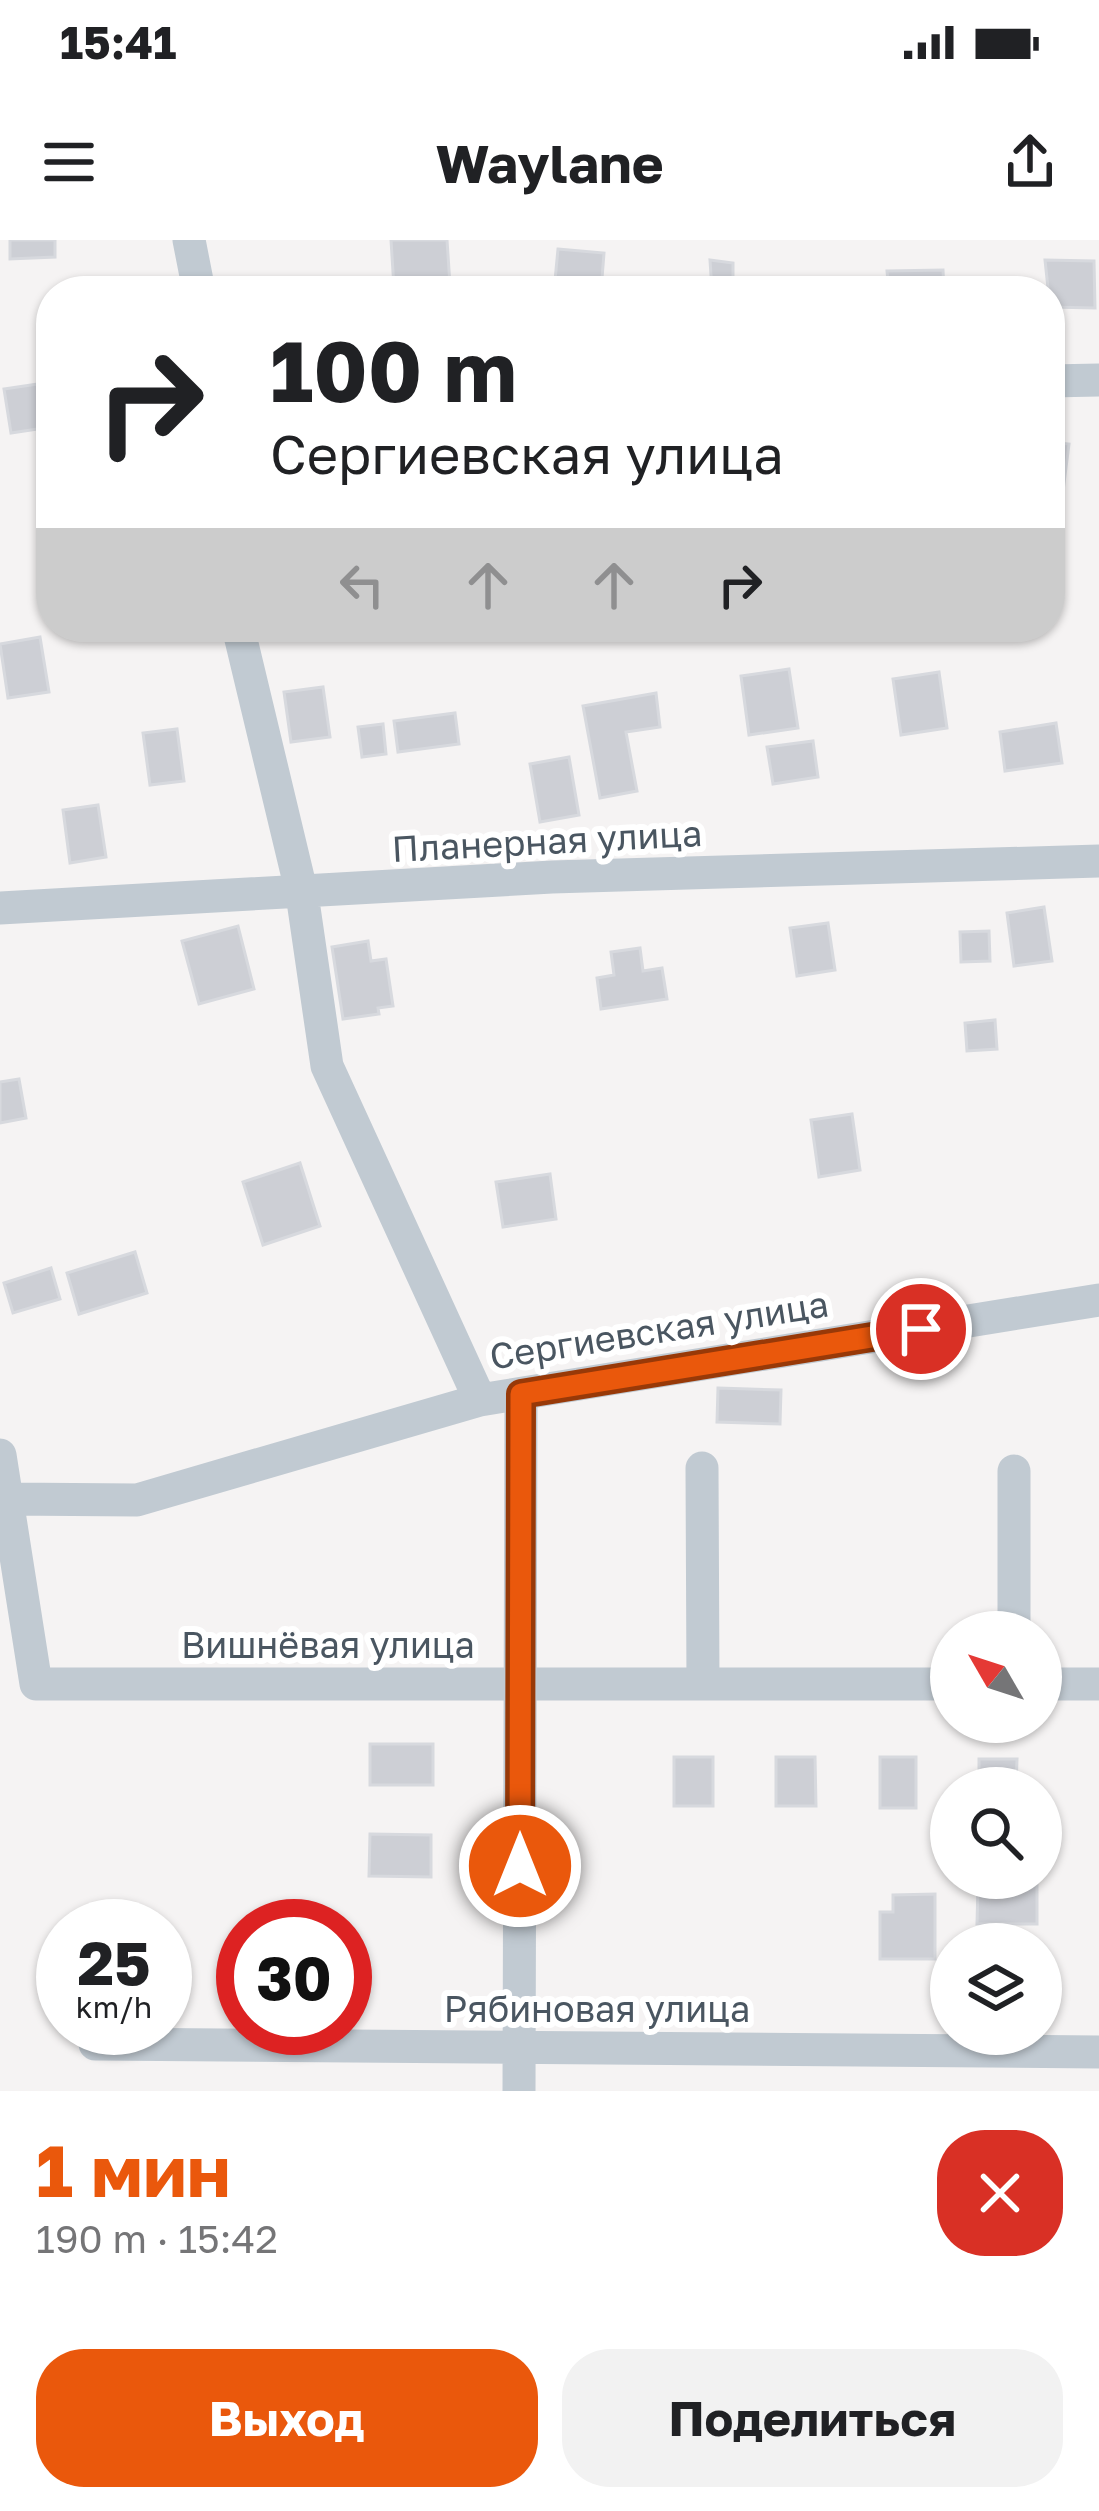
<!DOCTYPE html>
<html lang="ru">
<meta charset="utf-8">
<style>
body{margin:0;font-family:"Golos Text",sans-serif;background:#f2f2f2;color:#202124;height:100vh;display:flex;flex-direction:column;font-size:45px;white-space:nowrap}
*{box-sizing:border-box;margin:0}
p{font-size:39px;color:#757577}
.icon{flex:none;width:66px;height:66px;fill:none;stroke:currentColor;stroke-width:2;stroke-linecap:round;stroke-linejoin:round}
.map{position:relative;height:1851px;overflow:hidden}
.sheet{display:flex;flex-direction:column;background:#fff;flex:1}
.sheet>*{flex:none}
.hud{position:absolute;left:36px;top:36px;width:1029px;height:366px;border-radius:48px;box-shadow:0 3px 9px #0004;background:#fff;color:#202124;overflow:hidden}
.needle{width:78px;rotate:309deg}
.tools{position:absolute;left:930px;top:1371px;display:grid;gap:24px}
.tools a{display:grid;place-items:center;width:132px;height:132px;border-radius:50%;background:#fff;box-shadow:0 3px 9px #0004;font-size:60px}
.speed{position:absolute;left:36px;top:1659px;display:flex;gap:24px;font-size:60px;font-weight:700;text-align:center}
.speed>*{display:grid;place-content:center;width:156px;height:156px;border-radius:50%;background:#fff;box-shadow:0 3px 9px #0004;line-height:1}
.speed small{font-size:30px;font-weight:400}
.speed .limit{border:18px solid #d22;background:#fff;color:#111}
.pin{position:absolute;display:grid;place-items:center;width:102px;height:102px;color:#fff;margin:-51px;border:6px solid #fff;border-radius:50%;box-shadow:0 3px 12px #0007}
.me{position:absolute;width:132px;margin:-66px;rotate:0deg;stroke-linejoin:round;filter:drop-shadow(0 0 9px #0008)}
.turn{display:flex;align-items:center;gap:42px;height:252px;padding:0 36px;font-size:54px}
.turn .icon{width:156px;height:156px;stroke-width:2.5}
.turn b{display:block;font-size:84px;line-height:102px}
.lanes{display:flex;align-items:center;height:114px;padding:0 36px;background:#0003;justify-content:center;gap:60px;direction:ltr}
.lanes .off{opacity:.35}
.round{display:grid;place-items:center;flex:none;width:126px;height:126px;border-radius:48px;background:#f2f2f2}
.summary{display:flex;align-items:center;justify-content:space-between;height:204px;padding:0 36px}
h1{font-size:72px;font-weight:700;line-height:90px;color:#ea580c}
.cta{display:flex;gap:24px;margin-top:auto;padding:24px 36px}
.cta a{flex:1;height:138px;border-radius:48px;background:#ea580c;color:#fff;font-size:48px;font-weight:700;line-height:138px;text-align:center}
.cta a+a{background:#f2f2f2;color:#202124}
.status{display:flex;justify-content:space-between;align-items:center;height:84px;padding:0 60px;background:#fff;direction:ltr}
.status svg{height:33px;fill:currentColor}
header{display:flex;justify-content:space-between;align-items:center;height:156px;padding:0 36px;background:#fff;font-size:54px;font-weight:700}
.map>svg:first-child{display:block}
.building{fill:#cdcfd5;stroke:#d7d9de;stroke-width:3}
.lines{fill:none;stroke-linecap:round;stroke-linejoin:round}
.minor{stroke:#c1cad2;stroke-width:33}
.route-casing{stroke:#983908;stroke-width:30}
.route{stroke:#ea580c;stroke-width:21}
.labels{text-anchor:middle;stroke-width:12;stroke-linejoin:round;paint-order:stroke}
.street-label{font-size:36px;fill:#4a5661;stroke:#fff}
</style>
<div class="status"><b>15:41</b><svg viewBox="0 0 49 12"><path d="M0 12V9h3v3zM5 12V6h3v6zM10 12V3h3v9zM15 12V0h3v12zM26 1h20v11H26zM47 4h2v5h-2z"/></svg></div>
<header><svg class="icon" aria-label="menu" viewBox="0 0 24 24"><path d="M4 6h16M4 12h16M4 18h16"/></svg>Waylane<svg class="icon" aria-label="share" viewBox="0 0 24 24"><path d="M12 15V3M7 8l5-5 5 5M5 13v7h14v-7"/></svg></header>
<div class="map">
<svg width="1099" height="1851" viewBox="0 0 1099 1851">
<rect width="100%" height="100%" fill="#f5f3f3"/>
<path class="building" d="M10,0h45v17l-45,2z
M391,0h56l3,45 -56,3z
M558,9l46,4 -3,38h-47z
M710,20l23,3v28h-21z
M1045,20l49,1 1,47 -45,-1z
M943,30l1,21h-55l-2,-20z
M315,45l47,2v4h-47z
M51,142v45l-40,6 -7,-44z
M1050,202l19,2 -7,55 -12,-1z
M40,397l9,55 -41,6 -8,-54z
M789,429l9,59 -49,7 -8,-59z
M939,432l8,56 -46,7 -8,-56z
M323,447l7,50 -39,5 -7,-50z
M656,453l4,34 -34,5 11,59 -37,7 -17,-92z
M455,473l4,31 -61,8 -4,-31z
M1056,483l6,40 -57,8 -5,-39z
M383,484l3,30 -24,3 -4,-30z
M177,489l7,52 -34,4 -7,-52z
M813,501l5,36 -45,7 -6,-37z
M569,517l10,58 -39,7 -10,-58z
M98,565l8,52 -36,6 -7,-53z
M1044,667l8,54 -38,5 -7,-53z
M828,683l7,47 -38,6 -7,-48z
M238,686l16,63 -55,15 -17,-63z
M989,691l1,30 -29,1 -1,-30z
M368,701l3,20 15,-2 7,47 -15,2 1,6 -36,5 -11,-72z
M640,708l3,23 19,-3 5,31 -66,10 -4,-31 17,-3 -3,-23z
M995,780l2,29 -30,2 -2,-28z
M19,839l7,39 -26,5v-41z
M852,874l8,56 -41,7 -8,-57z
M300,923l20,63 -57,19 -20,-63z
M550,934l6,45 -53,8 -7,-45z
M135,1012l12,41 -68,21 -12,-41z
M51,1028l9,31 -47,14 -9,-30z
M718,1148l63,2 -1,34 -63,-2z
M370,1504h63v41h-63z
M674,1517h39v49h-39z
M776,1517h39l1,49h-40z
M880,1517h36v51h-36z
M979,1519h38l-1,29h-37z
M370,1594l61,1v42l-62,-1z
M978,1645h59v39h-60z
M935,1654v65h-55v-47h13v-17z"/>
<g class="lines">
<path class="minor" d="M189,0l10,51
M1050,141l49,-1
M238,387l64,267 25,172 153,334 619,-100
M0,668l552,-31 547,-16
M0,1215l36,229h915
M702,1228l1,216
M1014,1231v161
M8,1259l129,1 343,-100
M1041,1444h58
M95,1804l1004,8
M519,1851l2,-697"/>
</g>
<g class="lines">
<defs>
<path id="route" d="M520,1626l1,-472 400,-65"/>
</defs>
<use href="#route" class="route-casing"/>
<use href="#route" class="route"/>
</g>
<g class="labels">
<g class="street-label">
<text transform="translate(547 601) rotate(-3)" y="13">Планерная улица</text>
<text transform="translate(659 1090) rotate(-9)" y="13">Сергиевская улица</text>
<text x="328" y="1418">Вишнёвая улица</text>
<text x="597" y="1782">Рябиновая улица</text>
</g>
</g>
</svg>
<div class="tools">
<a><svg class="needle" viewBox="-14 -14 28 28"><path d="M0-13l5 13h-10z" fill="#e53935"/><path d="M0 13l5-13h-10z" fill="#757577"/></svg></a>
<a><svg class="icon" aria-label="search" viewBox="0 0 24 24"><circle cx="10" cy="10" r="6"/><path d="M15 15l6 6"/></svg></a>
<a><svg class="icon" aria-label="layers" viewBox="0 0 24 24"><path d="M12 4l9 5-9 5-9-5zM3 14l9 5 9-5"/></svg></a>
</div>
<div class="speed"><div>25<small>km/h</small></div><div class="limit">30</div></div>
<div class="pin" style="left:921px;top:1089px;background:#d93025"><svg class="icon" aria-label="arrive" viewBox="0 0 24 24"><path d="M6 21V4h12l-3 4 3 4H6"/></svg></div>
<svg class="me" style="left:520px;top:1626px" viewBox="-20 -20 40 40"><circle r="17" fill="#ea580c" stroke="#fff" stroke-width="3"/><path d="M0-11L8 9 0 5-8 9z" fill="#fff"/></svg>
<div class="hud">
<div class="turn"><svg class="icon" aria-label="right" viewBox="0 0 24 24"><path d="M7 20v-9h11M14 6l5 5-5 5"/></svg><div><b>100 m</b>Сергиевская улица</div></div>
<div class="lanes"><svg class="icon off" aria-label="left" viewBox="0 0 24 24"><path d="M17 20v-9H6M10 6l-5 5 5 5"/></svg><svg class="icon off" aria-label="ahead" viewBox="0 0 24 24"><path d="M12 20V5M6 11l6-6 6 6"/></svg><svg class="icon off" aria-label="ahead" viewBox="0 0 24 24"><path d="M12 20V5M6 11l6-6 6 6"/></svg><svg class="icon" aria-label="right" viewBox="0 0 24 24"><path d="M7 20v-9h11M14 6l5 5-5 5"/></svg></div>
</div>
</div>
<section class="sheet">
<div class="summary"><div><h1>1 мин</h1><p>190 m · 15:42</p></div><a class="round" style="background:#d93025;color:#fff"><svg class="icon" aria-label="close" viewBox="0 0 24 24"><path d="M6 6l12 12M18 6L6 18"/></svg></a></div>
<div class="cta"><a>Выход</a><a>Поделиться</a></div>
</section>
